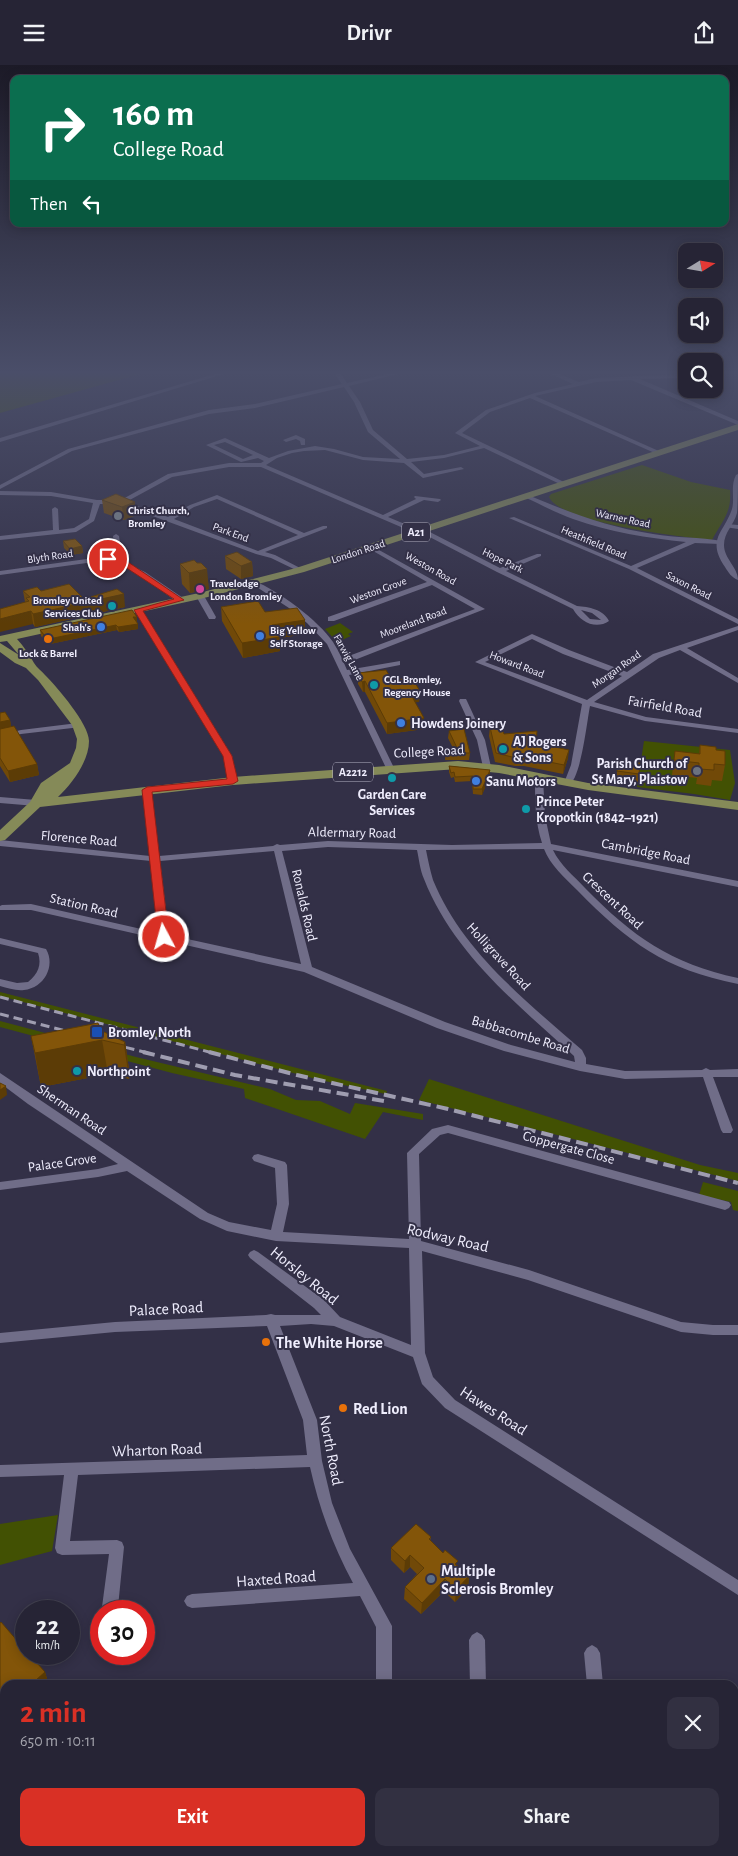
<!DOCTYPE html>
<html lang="en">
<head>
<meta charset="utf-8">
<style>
  body { margin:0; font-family:"Alegreya Sans",sans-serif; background:#323041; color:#f1f3f6; height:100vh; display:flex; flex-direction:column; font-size:19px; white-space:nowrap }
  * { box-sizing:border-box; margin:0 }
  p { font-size:16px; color:#a4a4ad }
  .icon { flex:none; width:28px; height:28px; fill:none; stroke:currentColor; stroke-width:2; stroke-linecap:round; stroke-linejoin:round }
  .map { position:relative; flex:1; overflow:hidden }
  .sheet { position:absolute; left:0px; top:1615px; width:739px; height:176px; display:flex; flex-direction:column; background:#262435; border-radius:15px 15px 0 0; box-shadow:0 2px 12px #0003,0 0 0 1px #424150 }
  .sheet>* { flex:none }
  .banner { position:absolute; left:10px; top:10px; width:719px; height:152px; border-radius:10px; box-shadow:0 2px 12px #0003,0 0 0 1px #424150; background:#0b6e4f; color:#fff; overflow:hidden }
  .needle { width:32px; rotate:79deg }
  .buttons { position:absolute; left:678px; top:178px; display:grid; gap:10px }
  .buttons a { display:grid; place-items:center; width:45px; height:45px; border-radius:10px; background:#262435; box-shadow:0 2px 12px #0003,0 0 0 1px #424150; font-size:25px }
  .speed { position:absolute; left:15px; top:1535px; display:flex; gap:10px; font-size:25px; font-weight:700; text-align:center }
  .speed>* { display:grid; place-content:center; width:65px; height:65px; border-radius:50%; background:#262435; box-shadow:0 2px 12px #0003,0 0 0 1px #424150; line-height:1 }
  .speed small { font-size:12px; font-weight:400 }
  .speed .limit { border:8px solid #d22; background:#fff; color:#111 }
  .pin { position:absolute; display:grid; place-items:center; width:42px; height:42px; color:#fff; margin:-21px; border:2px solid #fff; border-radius:50%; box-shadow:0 1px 5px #0007 }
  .me { position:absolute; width:55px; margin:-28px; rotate:354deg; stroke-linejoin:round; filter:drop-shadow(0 0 4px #0008) }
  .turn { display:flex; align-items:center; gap:18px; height:105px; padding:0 20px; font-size:22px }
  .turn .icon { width:65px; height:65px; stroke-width:2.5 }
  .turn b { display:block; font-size:35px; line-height:42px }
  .then { display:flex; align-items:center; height:48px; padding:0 20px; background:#0003; gap:10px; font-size:19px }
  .round { display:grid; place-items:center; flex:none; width:52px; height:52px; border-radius:10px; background:#323041 }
  .headline { display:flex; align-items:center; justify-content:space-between; height:85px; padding:0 20px }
  h1 { font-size:30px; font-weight:700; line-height:38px; color:#d93025 }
  .cta { display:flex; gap:10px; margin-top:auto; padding:10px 20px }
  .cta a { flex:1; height:58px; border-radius:10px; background:#d93025; color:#fff; font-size:20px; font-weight:700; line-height:58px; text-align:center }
  .cta a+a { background:#323041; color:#f1f3f6 }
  header { display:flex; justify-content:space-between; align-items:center; height:65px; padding:0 20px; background:#262435; font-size:22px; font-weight:700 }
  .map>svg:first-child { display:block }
  .green { fill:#425103 }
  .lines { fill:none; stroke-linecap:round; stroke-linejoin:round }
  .minor { fill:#706d88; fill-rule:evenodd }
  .tertiary { fill:#706d88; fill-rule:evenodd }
  .primary { fill:#858a58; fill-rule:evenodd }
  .rail-far1 { stroke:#9f9db0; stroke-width:3; stroke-dasharray:9 5; stroke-linecap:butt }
  .rail { stroke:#9f9db0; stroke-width:4; stroke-dasharray:12 6; stroke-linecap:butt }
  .wall { fill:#714908 }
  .shaded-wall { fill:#5c3c06 }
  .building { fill:#835509; stroke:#5c3c06 }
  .route { fill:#d93025; stroke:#8d1f18 }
  .worship-dot { fill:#6b7280; stroke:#333047; stroke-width:2 }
  .hotel-dot { fill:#d1479c; stroke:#333047; stroke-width:2 }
  .culture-dot { fill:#0f9aa8; stroke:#333047; stroke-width:2 }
  .shop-dot { fill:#3f7fe0; stroke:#333047; stroke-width:2 }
  .food-dot { fill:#e8710a; stroke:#333047; stroke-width:2 }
  .transit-dot { fill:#1a4fb4; stroke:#333047; stroke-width:2 }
  .service-dot { fill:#5c6f8a; stroke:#333047; stroke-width:2 }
  .labels { text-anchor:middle; stroke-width:4; stroke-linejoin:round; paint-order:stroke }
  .far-poi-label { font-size:11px; font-weight:bold; fill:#efedfd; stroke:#333047; text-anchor:start }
  .far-street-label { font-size:11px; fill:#efedfd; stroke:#333047 }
  .shield { fill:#333047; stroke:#b7b4c6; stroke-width:1 }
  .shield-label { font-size:12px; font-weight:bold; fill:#efedfd }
  .street-label { font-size:14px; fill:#efedfd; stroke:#333047 }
  .poi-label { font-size:14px; font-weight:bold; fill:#efedfd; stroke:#333047; text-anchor:start }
  .near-street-label { font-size:16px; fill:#efedfd; stroke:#333047 }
  .near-poi-label { font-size:16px; font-weight:bold; fill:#efedfd; stroke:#333047; text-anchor:start }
</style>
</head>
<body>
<header><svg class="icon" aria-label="menu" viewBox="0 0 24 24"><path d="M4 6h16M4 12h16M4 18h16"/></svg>Drivr<svg class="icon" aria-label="share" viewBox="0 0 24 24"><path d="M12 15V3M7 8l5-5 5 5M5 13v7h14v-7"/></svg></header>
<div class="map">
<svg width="738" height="1791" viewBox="0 0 738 1791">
  <rect width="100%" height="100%" fill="#333047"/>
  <!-- green -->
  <g class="green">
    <polygon points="0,308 144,308 0,348"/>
    <path d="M642,400L691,417L730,425C732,448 722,456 712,475C682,472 561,458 549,432L551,429Z"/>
    <polygon points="340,558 353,567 348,569 351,571 337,577 325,564"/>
    <polygon points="644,676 730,685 735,718 730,735 694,729 637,722"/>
    <polygon points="0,927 387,1026 386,1029 320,1015 0,931"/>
    <polygon points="0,956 136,992 270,1024 296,1035 320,1036 350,1049 355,1038 423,1049 423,1055 383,1047 365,1074 245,1033 244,1024 172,1008 0,962"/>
    <polygon points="429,1014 700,1100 738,1108 738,1116 419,1035"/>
    <polygon points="703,1117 738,1126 738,1146 733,1145 731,1137 699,1130"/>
    <polygon points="58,1450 52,1486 0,1500 0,1459"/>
  </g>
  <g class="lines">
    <!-- minor -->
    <g class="minor">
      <polygon points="218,308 227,308 0,377 0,373"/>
      <path d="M334,308H340L347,318L392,308H402L349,321L360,337L373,365L407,394L444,390L480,381L455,368L486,345L535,328L573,319L549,308H557L579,317L596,313L686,309V313L640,314L738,356V360L631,315L596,317L535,331L661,387V389H657L530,333L490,347L462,368L566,418V420H562L484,383L444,393L411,397L424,409L461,402L464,404L423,413L404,398L363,395L325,385L304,386L292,388L277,393L266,400L383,450L416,434L414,432L415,431L440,434L441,435L438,437L424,435L388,452L419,465L420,464H424L500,503L537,489H541V491L506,506L577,541C589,542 603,544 609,556C596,565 580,557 573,544L497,507L420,467L419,468H415L261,402H229L172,412L126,437L168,452L190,440L217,430L304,468L323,461H327V463L265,487L275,490L302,504V506H298L271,493L256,489L120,439H100L94,456L76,467L0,475V471L53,465L52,444L55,442L58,444L59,465L74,463L89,454L93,438L51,431L0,430V426L51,427L97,435H121L168,409L229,398H261L264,396L258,393L241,397L206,380L225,373L269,393L288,386L315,381L334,384L363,392L400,394L368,367L354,337L344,322L255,343L209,349L72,386L0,424V420L68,384L209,345L255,339L342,319ZM225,377L253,390L243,394L214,380ZM217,434L298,470L258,486L174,454L194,442ZM581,545L592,548L601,555L590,554Z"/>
      <polygon points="714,308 725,308 714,312"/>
      <polygon points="296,370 305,374 305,380 301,380 300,376 296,374 286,377 283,375"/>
      <path d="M524,430H528C571,448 607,462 653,469C676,473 700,472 722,476L723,477L720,479L695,478L637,503L738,554V559L629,504L509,453L514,452L631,501L686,477C648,473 609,467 573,454C556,448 540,439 524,432Z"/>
      <polygon points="727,459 738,460 738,464 725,462 725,460"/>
      <path d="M116,469L119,471L121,487L117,494L145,507L183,533V537H177C154,520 131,499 101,496L0,510V506L101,492L111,493L115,487L113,471Z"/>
      <polygon points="370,480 485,544 352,596 346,596 346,592 475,544 432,520 334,556 328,556 328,552 427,517 368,483 368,481"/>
      <path d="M254,516C278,525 319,556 333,577C339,586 343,596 347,605L400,596V600L349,610L395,705L394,707H388L387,705L327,579L307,558L289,543L252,519L251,518Z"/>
      <polygon points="197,529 203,529 216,552 215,554 209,554 196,531"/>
      <polygon points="135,543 142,545 232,691 237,716 236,718 233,719 229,716 224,691 134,545"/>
      <path d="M738,561V565L687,583L738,613V618L680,585L659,593L594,637L646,652L738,664V668L645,656L590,641C587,656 581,715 568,721L564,718L571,700L582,639L475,597L532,569L569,585L627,607L653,589ZM532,574L563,589L622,611L587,635L485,597Z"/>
      <polygon points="460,634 466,634 467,636 485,675 491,702 490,704 487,705 483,702 477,675 459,636"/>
      <polygon points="78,658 82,660 81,662 21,669 0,674 0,670 21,665"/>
      <path d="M539,710L543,713L545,751L551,779L738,816V822L553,785C560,800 574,811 585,823C632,871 671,899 738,913V919C664,904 629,878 577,825C565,813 550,800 544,784L426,785C428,795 430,805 433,815C462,886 526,936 582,985L586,993V999L625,1006L702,1005L706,1003L710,1005L738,1004V1012H713L733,1065L731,1068H723L721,1065L703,1012L625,1014L580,1006L504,986L437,963L304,907L31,845H0V841L2,840L31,839L159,868L151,796L0,781V775L150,791L143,725L144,723H150L151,725L159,791L273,781L277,779L280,780L328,776L452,780L542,778C535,757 535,735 535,713ZM328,782L417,785C419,794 420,805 424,814C453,888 517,939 574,991L575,997L511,980L445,957L312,902L282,786ZM274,786L301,899L169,870L160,796Z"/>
      <path d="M0,873L46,884C56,901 44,923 24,925C16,926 8,923 0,921V914L17,918L28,917C38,909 42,900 38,888L0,879Z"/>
      <path d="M0,1008L208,1148L229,1157L271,1165L277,1139L275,1103L254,1096L252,1093L254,1090L258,1089L285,1097L287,1100L289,1139L283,1167L409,1174L407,1088L432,1064L448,1060L729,1137L731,1140L729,1143L725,1145L448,1068L440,1070L419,1089L421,1176L529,1205L681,1257L713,1260H738V1270H713L681,1267L528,1215L422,1186L425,1288L433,1312L455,1335L738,1515V1530L445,1343L422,1319L413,1292L334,1261L311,1259L280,1261L317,1355L322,1396L332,1438L350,1484L392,1561V1620H376V1562L360,1531L192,1543L187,1541L184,1536L187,1531L192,1529L353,1518C333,1481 319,1443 310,1402L78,1410L70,1476L117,1475L122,1477L124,1482L118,1542L116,1546H104L102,1542L109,1489L62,1490L57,1488L55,1483L64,1410L0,1412V1400L307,1390L303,1355L267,1261L115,1267L0,1278V1268L115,1257L266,1250L271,1249L275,1250H321L314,1243L250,1193L248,1190L250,1187L254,1185L258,1187L324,1235L340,1252L411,1280L409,1183L276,1176L227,1166L200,1154L127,1106L98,1112L0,1125V1117L98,1104L118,1099L28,1039L0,1018Z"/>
      <polygon points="477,1567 482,1570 485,1575 486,1620 470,1620 469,1575 472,1570"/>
      <polygon points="592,1580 597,1583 600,1588 603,1620 587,1620 584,1588 587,1583"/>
      <rect x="0" y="1679" width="5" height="16"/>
      <polygon points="0,1712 5,1714 5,1734 0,1732"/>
      <polygon points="46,1786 65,1786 67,1791 48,1791"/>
      <rect x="373" y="1786" width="18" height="5"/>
      <rect x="477" y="1786" width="18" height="5"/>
      <polygon points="604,1786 621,1786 622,1791 604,1791"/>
    </g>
    <!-- tertiary -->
    <g class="tertiary">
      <path d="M738,409C738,421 738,437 737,448C734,460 724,467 724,480C724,494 738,502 738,515C732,513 728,507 725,502C706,474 724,468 732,444C735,433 730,421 736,410Z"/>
      <polygon points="0,732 36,735 41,738 36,741 0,738"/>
    </g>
    <!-- primary -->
    <path class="primary" d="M738,359V365L304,507L200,534L17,574C24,582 29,589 34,598C37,603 42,606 45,610C57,622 89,659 89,676C89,696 72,719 58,732L233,712L458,696L499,700L588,718L738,737V745L588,725L499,708L458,704L233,720L40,742L5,775L0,776V765L30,737L41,718L70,698L76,683L77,674L72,660L38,615L26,603L15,598L0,587V578L19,590L7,576L0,577V571L199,528L296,503Z"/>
    <!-- rail-far1 -->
    <g class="rail-far1">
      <polyline points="0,932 213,988"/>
      <polyline points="0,949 74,968"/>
      <polyline points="112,979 148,988"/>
    </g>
    <!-- rail -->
    <g class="rail">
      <polyline points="143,987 235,1010 384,1036"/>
      <polyline points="209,987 297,1010 448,1044 738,1118"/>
    </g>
  </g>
  <!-- wall -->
  <g class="wall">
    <polygon points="116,429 136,450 124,455 104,448 102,435"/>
    <polygon points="63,476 82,481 83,488 71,490 64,483"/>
    <polygon points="225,491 252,497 253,511 241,514 226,504"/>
    <polygon points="180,499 209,524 190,528 182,519"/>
    <polygon points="23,526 41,526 125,542 35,562 33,559 25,537"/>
    <polygon points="221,542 305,555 305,569 280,573 280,586 243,593 222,556"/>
    <polygon points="136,557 138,564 119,567 117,565 50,579 48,576 45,576 41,571 40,565 137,557"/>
    <polygon points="358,608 392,615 420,626 419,637 415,637 424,664 387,669 365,627 363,627 358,619"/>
    <polygon points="0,648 10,655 11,662 37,699 39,710 10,717 0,701"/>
    <polygon points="490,662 504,669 536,678 568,693 563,709 524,701 515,701 495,697 489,671"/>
    <polygon points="449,666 470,688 469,695 445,695 446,685 454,685 448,673"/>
    <polygon points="700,680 716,685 725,700 722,716 712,715 711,721 696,719 697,713 672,710 675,686 699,689"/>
    <polygon points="449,701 490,705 490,710 482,730 473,729 472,716 455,717 454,712 451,713 449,707"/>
    <polygon points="617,706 639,709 638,717 616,714"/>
    <polygon points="100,965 125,977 130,1011 129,1014 108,1009 41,1022 31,971"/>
    <polygon points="431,1472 430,1476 469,1511 468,1523 455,1537 444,1526 421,1549 404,1534 405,1522 417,1509 410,1502 404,1508 391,1495 391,1483"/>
    <polygon points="0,1558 45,1607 49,1620 5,1620 5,1659 0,1659"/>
  </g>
  <!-- shaded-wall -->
  <g class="shaded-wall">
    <polygon points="135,437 136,450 124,455 122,442"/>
    <polygon points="82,481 83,488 71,490 70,484"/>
    <polygon points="252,497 253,511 241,514 241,501"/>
    <polygon points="207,504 209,524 190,528 189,508"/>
    <polygon points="124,529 125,542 35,562 33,549"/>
    <polygon points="31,546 33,559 0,567 0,554"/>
    <polygon points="133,552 137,552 137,557 133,558"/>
    <polygon points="305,555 305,569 280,573 280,586 243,593 242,578 272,560"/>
    <polygon points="138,559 138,564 119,567 118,562"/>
    <polygon points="116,560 117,565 50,579 49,574"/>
    <polygon points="45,571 47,571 48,576 45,576"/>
    <polygon points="365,616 365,627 363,627 362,617"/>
    <polygon points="420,626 419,637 410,638 410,628"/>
    <polygon points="424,653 424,664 387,669 387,658"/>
    <polygon points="10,655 12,665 0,668 0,657"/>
    <polygon points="569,685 568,693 563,709 564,700"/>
    <polygon points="37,699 39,710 10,717 8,706"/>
    <polygon points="490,705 490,710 482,730 482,724"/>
    <polygon points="102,975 108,1009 41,1022 35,988"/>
    <polygon points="125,977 130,1011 129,1014 124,980"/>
    <polygon points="6,1021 7,1030 0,1035 0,1025"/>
    <polygon points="410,1490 410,1502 404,1508 405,1496"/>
    <polygon points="469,1511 468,1523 455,1537 456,1525"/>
    <polygon points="445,1514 444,1526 421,1549 422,1538"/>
    <polygon points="45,1607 49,1620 38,1620 36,1615"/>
  </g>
  <!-- building -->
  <g class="building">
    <polygon points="116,429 135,437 122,442 102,435"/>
    <polygon points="75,474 82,481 70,484 63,476"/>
    <polygon points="237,487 252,497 241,501 225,491"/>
    <polygon points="194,495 197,498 201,498 207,504 189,508 180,499"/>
    <polygon points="69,519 84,534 117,524 124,529 33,549 31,546 0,554 0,544 29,536 26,533 30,532 23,526 37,522 41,526"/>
    <polygon points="258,536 265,547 297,543 305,555 272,560 280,572 242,578 221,542"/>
    <polygon points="132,545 137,552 133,552 138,559 118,562 116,560 49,574 47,571 45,571 40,565"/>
    <polygon points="386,605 392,615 412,613 420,626 410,628 424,653 387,658 365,616 362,617 358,608"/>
    <polygon points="5,647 10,655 0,657 0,648"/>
    <polygon points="14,661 37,699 8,706 0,693 0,664"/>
    <polygon points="490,662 501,662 504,669 537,666 536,678 569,685 564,700 525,692 516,693 496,688"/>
    <polygon points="464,664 470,688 445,688 446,685 458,685 449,666"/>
    <polygon points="700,680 716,682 716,685 725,686 725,700 714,699 714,705 699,704 699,698 674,695 675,686 700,689"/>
    <polygon points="618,696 640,698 639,709 617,706"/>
    <polygon points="449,701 490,705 482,724 473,724 473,711 455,712 454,707 451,708"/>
    <polygon points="98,958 100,965 125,977 124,980 102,975 35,988 31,971"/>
    <polygon points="0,1018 6,1021 0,1025"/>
    <polygon points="416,1459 431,1472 429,1474 443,1488 445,1485 458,1496 455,1499 469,1511 456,1525 445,1514 422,1538 405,1522 424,1503 410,1490 405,1496 391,1483"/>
    <polygon points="1,1557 26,1586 26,1589 29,1589 45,1607 36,1615 40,1620 5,1620 5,1645 0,1644 0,1558"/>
  </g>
  <!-- sky -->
  <linearGradient id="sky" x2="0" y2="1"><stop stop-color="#1c1a27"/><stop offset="0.55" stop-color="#4a4e69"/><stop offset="1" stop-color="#4a4e69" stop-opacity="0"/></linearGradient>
  <rect width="738" height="559" fill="url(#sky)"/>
  <!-- route -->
  <polygon class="route" points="108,491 128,497 184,535 143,546 232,691 238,716 233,719 152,727 169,872 164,875 158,872 142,725 147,722 227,714 223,691 134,545 174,534 122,500 105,495 104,494"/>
  <!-- markers -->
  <g class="worship-dot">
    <circle cx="118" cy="451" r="5"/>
    <circle cx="697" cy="706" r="5"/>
  </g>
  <circle class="hotel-dot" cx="200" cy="524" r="5"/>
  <g class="culture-dot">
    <circle cx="112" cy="541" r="5"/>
    <circle cx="374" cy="620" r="5"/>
    <circle cx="503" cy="684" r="5"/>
    <circle cx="392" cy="713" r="5"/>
    <circle cx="526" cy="744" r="5"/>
    <circle cx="77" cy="1006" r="5"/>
  </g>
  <g class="shop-dot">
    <circle cx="101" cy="562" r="5"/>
    <circle cx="260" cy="571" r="5"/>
    <circle cx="401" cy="658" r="5"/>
    <circle cx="476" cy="716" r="5"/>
  </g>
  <g class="food-dot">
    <circle cx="48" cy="574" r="5"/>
    <circle cx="266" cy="1277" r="5"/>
    <circle cx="343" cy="1343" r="5"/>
  </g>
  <rect class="transit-dot" x="91" y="961" width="12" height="12" rx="2.5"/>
  <circle class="service-dot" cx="431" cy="1514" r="5"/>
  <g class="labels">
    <!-- far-poi labels -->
    <g class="far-poi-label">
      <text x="128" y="449">Christ Church,<tspan x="128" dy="13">Bromley</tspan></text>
      <text x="210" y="522">Travelodge<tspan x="210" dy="13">London Bromley</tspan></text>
      <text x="102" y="539" text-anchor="end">Bromley United<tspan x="102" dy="13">Services Club</tspan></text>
      <text x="91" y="566" text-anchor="end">Shah's</text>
      <text x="270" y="569">Big Yellow<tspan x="270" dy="13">Self Storage</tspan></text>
      <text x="48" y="592" text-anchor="middle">Lock &amp; Barrel</text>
      <text x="384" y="618">CGL Bromley,<tspan x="384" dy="13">Regency House</tspan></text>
    </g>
    <!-- far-street labels -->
    <g class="far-street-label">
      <text transform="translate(623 453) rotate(12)" y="4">Warner Road</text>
      <text transform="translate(231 467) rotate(20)" y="4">Park End</text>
      <text transform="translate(594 477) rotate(23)" y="4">Heathfield Road</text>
      <text transform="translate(358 486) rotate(-18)" y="4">London Road</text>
      <text transform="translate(50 491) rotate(-8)" y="4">Blyth Road</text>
      <text transform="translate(503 495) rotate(26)" y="4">Hope Park</text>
      <text transform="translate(431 503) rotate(29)" y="4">Weston Road</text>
      <text transform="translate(689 520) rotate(27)" y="4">Saxon Road</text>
      <text transform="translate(378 525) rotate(-20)" y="4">Weston Grove</text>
      <text transform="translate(413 557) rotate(-21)" y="4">Mooreland Road</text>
      <text transform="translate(349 592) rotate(61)" y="4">Farwig Lane</text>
      <text transform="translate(517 599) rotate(21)" y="4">Howard Road</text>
      <text transform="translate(616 604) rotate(-35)" y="4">Morgan Road</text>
    </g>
    <!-- shield labels -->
    <g class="shield">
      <rect x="402" y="457.5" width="28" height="19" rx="4"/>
      <rect x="333" y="697.5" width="40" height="19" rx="4"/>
    </g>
    <g class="shield-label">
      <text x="416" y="471">A21</text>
      <text x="353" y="711">A2212</text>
    </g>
    <!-- street labels -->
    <g class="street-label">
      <text transform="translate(665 641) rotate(10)" y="5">Fairfield Road</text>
      <text transform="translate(429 686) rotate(-3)" y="5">College Road</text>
      <text transform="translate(352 767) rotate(1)" y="5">Aldermary Road</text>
      <text transform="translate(79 773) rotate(5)" y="5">Florence Road</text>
      <text transform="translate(646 786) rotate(11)" y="5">Cambridge Road</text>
      <text transform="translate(613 835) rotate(43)" y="5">Crescent Road</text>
      <text transform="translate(84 840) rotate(13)" y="5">Station Road</text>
      <text transform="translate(305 840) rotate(77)" y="5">Ronalds Road</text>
      <text transform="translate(499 891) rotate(47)" y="5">Holligrave Road</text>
      <text transform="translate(521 969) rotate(17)" y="5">Babbacombe Road</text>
      <text transform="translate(72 1044) rotate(34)" y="5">Sherman Road</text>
      <text transform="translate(569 1082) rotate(15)" y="5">Coppergate Close</text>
      <text transform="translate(62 1097) rotate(-8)" y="5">Palace Grove</text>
    </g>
    <!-- poi labels -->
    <g class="poi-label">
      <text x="411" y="663">Howdens Joinery</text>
      <text x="513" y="681">AJ Rogers<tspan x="513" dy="16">&amp; Sons</tspan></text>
      <text x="687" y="703" text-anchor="end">Parish Church of<tspan x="687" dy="16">St Mary, Plaistow</tspan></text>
      <text x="486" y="721">Sanu Motors</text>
      <text x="392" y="734" text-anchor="middle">Garden Care<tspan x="392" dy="16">Services</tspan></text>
      <text x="536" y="741">Prince Peter<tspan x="536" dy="16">Kropotkin (1842–1921)</tspan></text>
      <text x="108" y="972">Bromley North</text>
      <text x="87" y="1011">Northpoint</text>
    </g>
    <!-- near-street labels -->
    <g class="near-street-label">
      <text transform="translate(448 1172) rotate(13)" y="6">Rodway Road</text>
      <text transform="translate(305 1210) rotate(39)" y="6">Horsley Road</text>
      <text transform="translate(166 1243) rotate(-3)" y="6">Palace Road</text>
      <text transform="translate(494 1345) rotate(33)" y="6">Hawes Road</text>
      <text transform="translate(157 1384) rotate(-2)" y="6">Wharton Road</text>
      <text transform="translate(332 1385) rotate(79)" y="6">North Road</text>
      <text transform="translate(276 1513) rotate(-4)" y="6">Haxted Road</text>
    </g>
    <!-- near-poi labels -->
    <g class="near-poi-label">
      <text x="276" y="1283">The White Horse</text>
      <text x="353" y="1349">Red Lion</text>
      <text x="441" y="1511">Multiple<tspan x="441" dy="18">Sclerosis Bromley</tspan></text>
    </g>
  </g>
</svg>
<div class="buttons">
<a><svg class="needle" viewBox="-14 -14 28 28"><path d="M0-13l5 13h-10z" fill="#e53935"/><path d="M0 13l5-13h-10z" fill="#a4a4ad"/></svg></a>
<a><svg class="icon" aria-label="sound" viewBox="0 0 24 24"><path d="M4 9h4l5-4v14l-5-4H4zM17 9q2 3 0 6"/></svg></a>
<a><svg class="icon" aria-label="search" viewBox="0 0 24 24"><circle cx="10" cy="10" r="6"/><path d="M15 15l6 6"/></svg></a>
</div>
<div class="speed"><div>22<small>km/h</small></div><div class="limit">30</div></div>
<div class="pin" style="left:108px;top:494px;background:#d93025"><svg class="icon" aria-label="arrive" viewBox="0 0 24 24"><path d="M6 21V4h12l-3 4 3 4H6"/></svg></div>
<svg class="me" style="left:164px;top:872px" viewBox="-20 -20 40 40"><circle r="17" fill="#d93025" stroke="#fff" stroke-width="3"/><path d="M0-11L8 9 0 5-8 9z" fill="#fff"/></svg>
<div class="banner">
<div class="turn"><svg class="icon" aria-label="right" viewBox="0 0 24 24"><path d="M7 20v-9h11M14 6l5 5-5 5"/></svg><div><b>160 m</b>College Road</div></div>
<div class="then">Then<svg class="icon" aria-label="left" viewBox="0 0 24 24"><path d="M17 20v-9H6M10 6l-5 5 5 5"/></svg></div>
</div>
<section class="sheet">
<div class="headline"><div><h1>2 min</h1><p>650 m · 10:11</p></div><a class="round"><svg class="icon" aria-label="close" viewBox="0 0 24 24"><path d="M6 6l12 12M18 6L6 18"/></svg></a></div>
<div class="cta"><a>Exit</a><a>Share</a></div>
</section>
</div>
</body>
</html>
